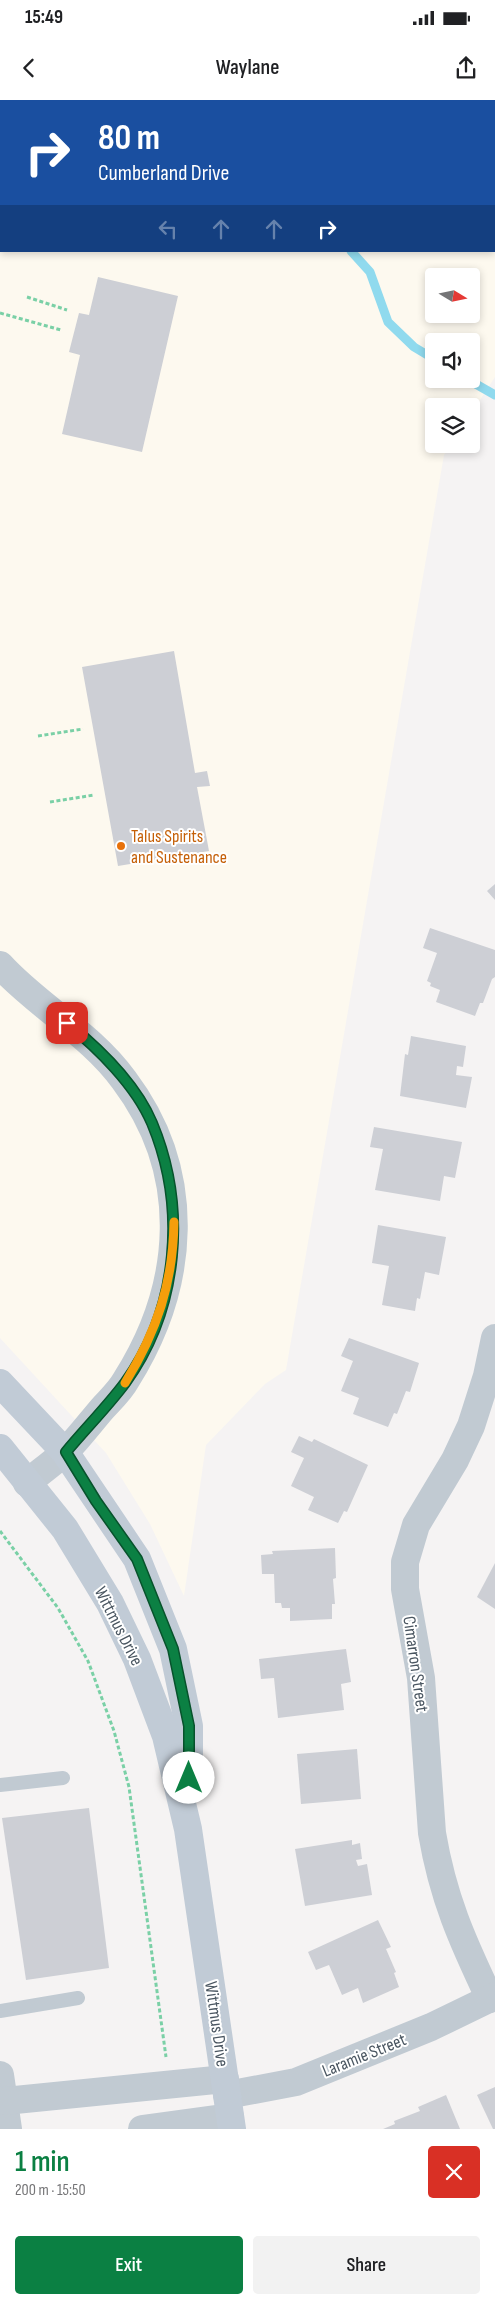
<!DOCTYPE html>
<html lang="en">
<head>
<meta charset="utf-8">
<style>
  body { margin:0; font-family:"Sofia Sans Condensed",sans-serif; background:#f2f2f2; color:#202124; height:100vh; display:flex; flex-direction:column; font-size:19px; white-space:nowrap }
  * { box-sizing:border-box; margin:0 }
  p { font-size:16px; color:#757577 }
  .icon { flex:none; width:28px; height:28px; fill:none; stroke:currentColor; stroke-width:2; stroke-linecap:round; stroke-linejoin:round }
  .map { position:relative; height:2029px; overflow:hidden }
  .panel { display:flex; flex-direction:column; background:#fff; flex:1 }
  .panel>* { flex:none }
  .hud { position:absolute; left:0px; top:0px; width:495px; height:152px; box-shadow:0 2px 8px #0003; background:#1a4fa0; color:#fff; overflow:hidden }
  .needle { width:32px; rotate:100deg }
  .buttons { position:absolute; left:425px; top:168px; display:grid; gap:10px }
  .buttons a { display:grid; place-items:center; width:55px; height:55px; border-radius:5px; background:#fff; box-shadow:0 2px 8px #0003; font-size:25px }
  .pin { position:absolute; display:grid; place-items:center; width:42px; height:42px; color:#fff; margin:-21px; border-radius:10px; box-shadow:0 2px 8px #0006 }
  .me { position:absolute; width:55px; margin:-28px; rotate:0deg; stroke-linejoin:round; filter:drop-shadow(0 0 4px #0008) }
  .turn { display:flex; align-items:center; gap:18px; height:105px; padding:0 15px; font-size:22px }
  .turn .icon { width:65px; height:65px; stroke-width:2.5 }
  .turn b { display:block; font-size:35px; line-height:42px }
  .lanes { display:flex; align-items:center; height:48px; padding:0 15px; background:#0003; justify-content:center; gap:25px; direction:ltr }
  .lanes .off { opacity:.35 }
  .round { display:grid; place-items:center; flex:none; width:52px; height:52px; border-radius:5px; background:#f2f2f2 }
  .summary { display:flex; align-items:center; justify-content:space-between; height:85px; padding:0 15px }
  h1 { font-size:30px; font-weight:600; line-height:38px; color:#0b8043 }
  .action { display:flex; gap:10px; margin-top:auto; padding:10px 15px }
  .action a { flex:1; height:58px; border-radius:5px; background:#0b8043; color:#fff; font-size:20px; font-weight:600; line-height:58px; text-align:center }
  .action a+a { background:#f2f2f2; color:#202124 }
  .status { display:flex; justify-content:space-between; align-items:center; height:35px; padding:0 25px; background:#fff; direction:ltr }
  .status svg { height:14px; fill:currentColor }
  header { display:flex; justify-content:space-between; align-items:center; height:65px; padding:0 15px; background:#fff; font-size:22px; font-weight:600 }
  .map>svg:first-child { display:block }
  .commercial { fill:#fdf9ef; fill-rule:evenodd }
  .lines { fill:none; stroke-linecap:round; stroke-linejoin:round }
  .stream { stroke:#90daee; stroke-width:9 }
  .building { fill:#cdcfd5 }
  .path { stroke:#7ad0a6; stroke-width:3; stroke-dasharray:4 2.5; stroke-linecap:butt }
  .lane { stroke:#c1cad2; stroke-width:14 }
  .street { stroke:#c1cad2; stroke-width:28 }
  .secondary { stroke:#c1cbd6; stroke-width:28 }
  .route-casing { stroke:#07532c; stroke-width:12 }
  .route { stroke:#0b8043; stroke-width:9 }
  .slow { stroke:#f59e0b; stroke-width:9 }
  .food-dot { fill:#e8710a; stroke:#fff; stroke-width:2 }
  .labels { text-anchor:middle; stroke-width:4; stroke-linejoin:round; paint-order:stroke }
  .food-label { font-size:18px; fill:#c56008; stroke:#fff; text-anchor:start }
  .street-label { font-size:18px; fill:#4a5661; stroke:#fff }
</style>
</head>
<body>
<div class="status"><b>15:49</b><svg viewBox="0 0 49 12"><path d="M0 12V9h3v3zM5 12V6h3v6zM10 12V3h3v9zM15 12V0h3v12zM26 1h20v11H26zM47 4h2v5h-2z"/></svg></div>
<header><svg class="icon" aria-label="back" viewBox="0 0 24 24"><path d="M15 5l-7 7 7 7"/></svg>Waylane<svg class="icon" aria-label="share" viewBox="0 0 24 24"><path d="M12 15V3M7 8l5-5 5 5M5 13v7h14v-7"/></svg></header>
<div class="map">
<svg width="495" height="2029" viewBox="0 0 495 2029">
  <rect width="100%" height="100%" fill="#f5f3f3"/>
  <!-- commercial -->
  <path class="commercial" d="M0,0H495V277L471,314V306H434V344H452L444,355L286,1270L265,1284L206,1345L184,1496L150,1424L106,1353L0,1238ZM1,1H494V151H1ZM434,176H471V214H434ZM434,241H471V279H434Z"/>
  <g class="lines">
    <!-- stream -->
    <g class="stream">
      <polyline points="143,0 144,1"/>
      <polyline points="351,151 370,172 388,222 414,247 434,259"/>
      <polyline points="467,279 495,295"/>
    </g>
  </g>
  <!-- building -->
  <g class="building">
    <polygon points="98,177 178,196 142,352 62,334 80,255 69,252 79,213 89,215"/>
    <polygon points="174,551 195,673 207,671 210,686 197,687 209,751 118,766 82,567"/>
    <polygon points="495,784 495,800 487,791"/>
    <polygon points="430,828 495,850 495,877 492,879 483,903 480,903 475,916 436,902 440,890 430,886 431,883 427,881 437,853 423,848"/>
    <polygon points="411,936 466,946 463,967 457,966 456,975 472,977 466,1008 400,996 405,954 408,955"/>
    <polygon points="374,1027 462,1042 455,1078 444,1076 440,1101 375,1090 383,1049 370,1047"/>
    <polygon points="378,1125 446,1137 439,1175 425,1172 420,1199 417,1198 415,1211 382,1205 389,1166 372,1163"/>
    <polygon points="349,1238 419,1263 410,1292 406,1291 397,1314 394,1313 388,1327 353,1314 359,1298 341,1291 353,1261 341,1256"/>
    <polygon points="299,1336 312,1342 314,1339 368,1365 347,1412 344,1411 338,1423 308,1410 314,1397 291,1386 304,1358 291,1352"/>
    <polygon points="335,1448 336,1478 333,1479 335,1504 332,1504 332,1519 290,1521 290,1508 282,1508 281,1503 275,1503 274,1474 262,1474 261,1455 273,1454 272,1451"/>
    <polygon points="495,1463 495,1509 477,1497"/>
    <polygon points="346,1549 351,1582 341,1584 344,1610 278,1618 274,1578 261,1579 259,1559"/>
    <polygon points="357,1649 361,1699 301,1704 297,1654"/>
    <polygon points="89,1708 109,1868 26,1880 2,1718"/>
    <polygon points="352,1740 352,1745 360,1743 362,1759 356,1760 358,1766 367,1764 372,1795 305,1806 295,1749"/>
    <polygon points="378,1820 391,1847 386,1849 396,1872 394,1873 399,1887 363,1903 358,1888 342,1895 329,1865 316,1870 308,1852"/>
    <polygon points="495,1987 495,2029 493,2029 477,1995"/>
    <polygon points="446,1995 460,2029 383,2029 395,2024 394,2021 420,2011 418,2007"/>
  </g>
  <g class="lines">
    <!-- path -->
    <g class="path">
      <polyline points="27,197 67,210"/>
      <polyline points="0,213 61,230"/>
      <polyline points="38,636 83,629"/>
      <polyline points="50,702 94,695"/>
      <polyline points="0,1431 58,1508 88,1561 114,1631 129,1687 166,1957"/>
    </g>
    <!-- lane -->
    <g class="lane">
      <polyline points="0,1685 63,1678"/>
      <polyline points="0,1911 78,1898"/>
    </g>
    <!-- street -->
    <g class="street">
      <path d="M0,865C38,907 90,933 124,980C194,1073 186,1185 126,1280C120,1291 110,1300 102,1309C90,1323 78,1339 65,1352C53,1363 39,1373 27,1383"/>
      <path d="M490,1899C462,1840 443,1798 432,1733L421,1578L405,1489V1462L416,1425L455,1360L471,1326L487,1276L495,1238"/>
      <polyline points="0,1975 8,2029"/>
      <polyline points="227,1995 296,1982 431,1927 495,1896"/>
      <polyline points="5,2001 225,1979"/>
      <polyline points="142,2029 230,2017"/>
    </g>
    <!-- secondary -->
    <g class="secondary">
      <polyline points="0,1283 65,1352 137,1459 173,1549 189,1626 189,1685"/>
      <polyline points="0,1348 65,1429 110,1503 137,1559 166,1636 188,1729 232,2029"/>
    </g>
  </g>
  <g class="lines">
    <!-- route casing -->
    <g class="route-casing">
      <path id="route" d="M67,923C98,948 136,985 152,1023C187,1107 179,1208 125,1283C107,1307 85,1329 66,1352L96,1401L137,1459L173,1549L189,1626V1678"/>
    </g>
    <!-- route -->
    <use href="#route" class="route"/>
    <!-- slow -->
    <path class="slow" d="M125,1283C157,1231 173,1183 174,1122"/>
  </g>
  <!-- markers -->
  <circle class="food-dot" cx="121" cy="746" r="5"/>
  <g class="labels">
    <!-- food labels -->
    <g class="food-label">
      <text x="131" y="742">Talus Spirits<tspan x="131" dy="21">and Sustenance</tspan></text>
    </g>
    <!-- street labels -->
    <g class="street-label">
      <text transform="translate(119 1526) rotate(63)" y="6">Wittmus Drive</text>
      <text transform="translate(416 1564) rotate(82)" y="6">Cimarron Street</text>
      <text transform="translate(217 1924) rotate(82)" y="6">Wittmus Drive</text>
      <text transform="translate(364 1955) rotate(-22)" y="6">Laramie Street</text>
    </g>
  </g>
</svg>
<div class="buttons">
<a><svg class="needle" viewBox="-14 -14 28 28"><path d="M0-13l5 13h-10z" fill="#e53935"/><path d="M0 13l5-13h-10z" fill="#757577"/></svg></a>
<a><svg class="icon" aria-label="sound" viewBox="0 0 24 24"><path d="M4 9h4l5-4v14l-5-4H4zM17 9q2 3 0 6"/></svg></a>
<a><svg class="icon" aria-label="layers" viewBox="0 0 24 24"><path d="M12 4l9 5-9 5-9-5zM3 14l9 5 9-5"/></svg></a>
</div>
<div class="pin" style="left:67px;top:923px;background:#d93025"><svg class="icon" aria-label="arrive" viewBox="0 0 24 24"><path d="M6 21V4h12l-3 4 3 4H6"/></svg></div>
<svg class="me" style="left:189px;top:1678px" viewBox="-20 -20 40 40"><circle r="19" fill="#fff"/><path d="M0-13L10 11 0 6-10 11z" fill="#0b8043"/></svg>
<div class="hud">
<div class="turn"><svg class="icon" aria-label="right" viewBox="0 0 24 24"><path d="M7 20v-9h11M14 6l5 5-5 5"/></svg><div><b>80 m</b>Cumberland Drive</div></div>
<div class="lanes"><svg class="icon off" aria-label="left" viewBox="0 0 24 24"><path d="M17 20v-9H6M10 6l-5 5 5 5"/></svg><svg class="icon off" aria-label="ahead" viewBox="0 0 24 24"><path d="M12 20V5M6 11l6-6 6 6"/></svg><svg class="icon off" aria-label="ahead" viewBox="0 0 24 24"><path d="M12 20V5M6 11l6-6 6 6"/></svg><svg class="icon" aria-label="right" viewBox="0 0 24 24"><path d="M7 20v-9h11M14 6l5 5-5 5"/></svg></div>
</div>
</div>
<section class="panel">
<div class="summary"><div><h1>1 min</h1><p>200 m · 15:50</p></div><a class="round" style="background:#d93025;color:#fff"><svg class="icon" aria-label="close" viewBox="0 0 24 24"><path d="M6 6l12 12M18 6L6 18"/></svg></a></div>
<div class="action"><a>Exit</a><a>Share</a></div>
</section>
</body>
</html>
